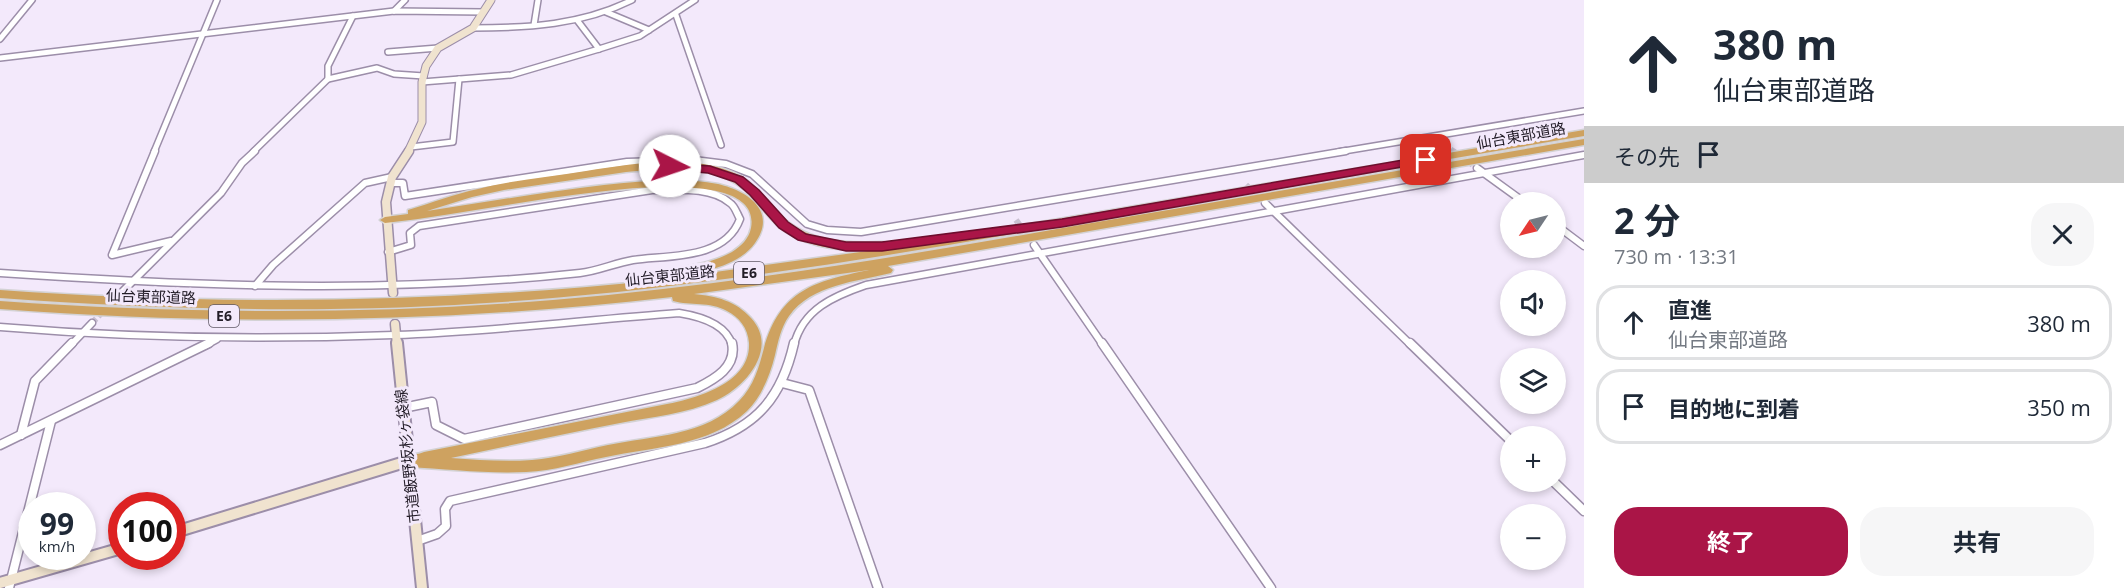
<!DOCTYPE html>
<html lang="ja">
<head>
<meta charset="utf-8">
<style>
  body { margin:0; font-family:"Open Sans","Noto Sans JP",sans-serif; background:#f6f6f7; color:#1f2937; height:100vh; display:flex; flex-direction:column; font-size:22px; white-space:nowrap }
  * { box-sizing:border-box; margin:0 }
  p { font-size:20px; color:#747a83 }
  .icon { flex:none; width:33px; height:33px; fill:none; stroke:currentColor; stroke-width:2; stroke-linecap:round; stroke-linejoin:round }
  .map { position:relative; flex:1; overflow:hidden }
  .sheet { display:flex; flex-direction:column; background:#fff; width:540px }
  .sheet>* { flex:none }
  .guide { background:#fff; color:#1f2937; overflow:hidden }
  .needle { width:39px; rotate:235deg }
  .buttons { position:absolute; left:1500px; top:192px; display:grid; gap:12px }
  .buttons a { display:grid; place-items:center; width:66px; height:66px; border-radius:50%; background:#fff; box-shadow:0 3px 9px #0003; font-size:30px }
  .speed { position:absolute; left:18px; top:492px; display:flex; gap:12px; font-size:30px; font-weight:700; text-align:center }
  .speed>* { display:grid; place-content:center; width:78px; height:78px; border-radius:50%; background:#fff; box-shadow:0 3px 9px #0003; line-height:1 }
  .speed small { font-size:15px; font-weight:400 }
  .speed .limit { border:9px solid #d22; background:#fff; color:#111 }
  .pin { position:absolute; display:grid; place-items:center; width:51px; height:51px; color:#fff; margin:-26px; border-radius:12px; box-shadow:0 3px 9px #0006 }
  .me { position:absolute; width:66px; margin:-33px; rotate:94deg; stroke-linejoin:round; filter:drop-shadow(0 0 4px #0008) }
  .turn { display:flex; align-items:center; gap:21px; height:126px; padding:0 30px; font-size:27px }
  .turn .icon { width:78px; height:78px; stroke-width:2.5 }
  .turn b { display:block; font-size:42px; line-height:51px }
  .then { display:flex; align-items:center; height:57px; padding:0 30px; background:#0003; gap:12px; font-size:22px }
  .round { display:grid; place-items:center; flex:none; width:63px; height:63px; border-radius:24px; background:#f6f6f7 }
  .summary { display:flex; align-items:center; justify-content:space-between; height:102px; padding:0 30px }
  h1 { font-size:36px; font-weight:700; line-height:45px }
  .button { display:flex; gap:12px; margin-top:auto; padding:12px 30px }
  .button a { flex:1; height:69px; border-radius:24px; background:#aa1547; color:#fff; font-size:24px; font-weight:700; line-height:69px; text-align:center }
  .button a+a { background:#f6f6f7; color:#1f2937 }
  ul { padding:0; list-style:none }
  li { display:flex; align-items:center; gap:18px; height:75px; margin:0 12px 9px; padding:0 18px; border:3px solid #e0e1e3; border-radius:24px }
  li div { flex:1 }
  li b { display:block; font-size:22px }
  li em { font-style:normal }
  main { display:flex; flex:1; min-height:0 }
  .map>svg:first-child { display:block }
  .lines { fill:none; stroke-linecap:round; stroke-linejoin:round }
  .street-tunnel-far1 { stroke:#c9c0d1; stroke-width:5; stroke-dasharray:5 2; stroke-linecap:butt }
  .street-tunnel { stroke:#c9c0d1; stroke-width:6; stroke-dasharray:6 3; stroke-linecap:butt }
  .street-far2-casing { stroke:#9c8ea9; stroke-width:8 }
  .street-far1-casing { stroke:#9c8ea9; stroke-width:9 }
  .street-casing { stroke:#9c8ea9; stroke-width:11 }
  .secondary-far2-casing { stroke:#9c8ea9; stroke-width:9 }
  .secondary-far1-casing { stroke:#9c8ea9; stroke-width:11 }
  .secondary-casing { stroke:#9c8ea9; stroke-width:14 }
  .highway-casing { stroke:#d3d2d4; stroke-width:3 }
  .street-far2 { stroke:#fff; stroke-width:5 }
  .street-far1 { stroke:#fff; stroke-width:6 }
  .street { stroke:#fff; stroke-width:8 }
  .secondary-far2 { stroke:#f0e3cf; stroke-width:7 }
  .secondary-far1 { stroke:#f0e3cf; stroke-width:8 }
  .secondary { stroke:#f0e3cf; stroke-width:10 }
  .highway { fill:#cea260; fill-rule:evenodd }
  .route { fill:#aa1547; stroke:#6e0e2e; stroke-width:1.5 }
  .labels { text-anchor:middle; stroke-width:6; stroke-linejoin:round; paint-order:stroke }
  .shield { fill:#f3e9fb; stroke:#615a67; stroke-width:1.5 }
  .shield-label { font-size:14px; font-weight:bold; fill:#221c27 }
  .street-label { font-size:15px; fill:#221c27; stroke:#f3e9fb }
</style>
</head>
<body>
<main>
<div class="map">
<svg width="1584" height="588" viewBox="0 0 1584 588">
  <rect width="100%" height="100%" fill="#f3e9fb"/>
  <g class="lines">
    <!-- street-tunnel-far1 -->
    <polyline class="street-tunnel-far1" points="1451,149 1455,152"/>
    <!-- street-tunnel -->
    <g class="street-tunnel">
      <polyline points="1453,151 1477,168"/>
      <polyline points="1246,185 1261,199"/>
      <polyline points="1016,220 1034,245"/>
      <polyline points="92,323 122,292"/>
    </g>
    <!-- street-far2 casing -->
    <g class="street-far2-casing">
      <g id="street-far2">
        <polyline points="394,11 405,0"/>
        <polyline points="606,12 649,30"/>
        <polyline points="676,15 721,145"/>
        <polyline points="577,20 599,49"/>
        <polyline points="534,25 538,0"/>
        <path d="M473,28C528,28 582,25 632,0"/>
        <polyline points="0,39 32,0"/>
        <polyline points="388,52 438,48"/>
        <polyline points="0,58 394,11 483,12"/>
        <polyline points="328,79 377,68 394,74 424,76"/>
        <polyline points="422,82 511,75 599,49 640,36 695,0"/>
        <polyline points="411,147 453,142 459,79"/>
        <polyline points="154,152 217,0"/>
        <polyline points="253,152 328,79 328,66 353,16"/>
        <polyline points="1338,152 1584,111"/>
      </g>
    </g>
    <!-- street-far1 casing -->
    <g class="street-far1-casing">
      <g id="street-far1">
        <polyline points="155,151 112,255 171,241"/>
        <polyline points="1477,168 1524,202"/>
        <polyline points="390,183 403,183 405,196 627,162 694,160 726,164 752,174 807,224 827,230 861,232 1346,151"/>
        <polyline points="1265,203 1411,345"/>
        <polyline points="1556,225 1584,246"/>
        <polyline points="1034,245 1103,345"/>
        <path d="M0,273C193,286 387,294 580,273C598,271 615,263 633,260C669,255 725,260 740,219C737,214 735,206 730,203C711,186 675,190 652,190L419,226L410,233L411,245L388,252"/>
        <polyline points="255,286 273,265 365,183 392,177"/>
        <polyline points="122,292 221,193 242,163 255,151"/>
        <path d="M0,327C131,338 263,340 394,335C489,332 584,320 679,313C698,316 726,323 732,345"/>
        <polyline points="71,345 92,323"/>
        <polyline points="206,345 217,339"/>
        <path d="M794,345C803,309 834,296 866,285L1584,155"/>
      </g>
    </g>
    <!-- street casing -->
    <g class="street-casing">
      <g id="street">
        <polyline points="1102,343 1271,588"/>
        <polyline points="1410,343 1510,440"/>
        <polyline points="782,383 809,390 878,588"/>
        <path d="M403,408L432,402L436,425L464,439L697,388C715,379 737,367 732,343"/>
        <polyline points="21,435 35,381 72,343"/>
        <polyline points="0,445 209,343"/>
        <polyline points="1554,482 1584,511"/>
        <path d="M417,541L437,534L446,526L445,509L450,501L705,443C758,426 782,396 794,343"/>
        <polyline points="9,588 51,421"/>
      </g>
    </g>
    <!-- secondary-far2 casing -->
    <g class="secondary-far2-casing">
      <polyline id="secondary-far2" points="408,152 422,122 422,82 426,66 438,48 473,28 491,0"/>
    </g>
    <!-- secondary-far1 casing -->
    <g class="secondary-far1-casing">
      <g id="secondary-far1">
        <polyline points="393,293 386,202 392,177 409,151"/>
        <polyline points="395,324 397,345"/>
      </g>
    </g>
    <!-- secondary casing -->
    <g class="secondary-casing">
      <g id="secondary">
        <polyline points="397,343 422,588"/>
        <polyline points="172,533 408,461"/>
        <polyline points="0,583 122,548"/>
      </g>
    </g>
    <!-- highway casing -->
    <g class="highway-casing">
      <g id="highway">
        <path d="M1584,130V136C1426,163 1267,190 1109,217C917,251 724,285 529,300C353,314 176,311 0,298V290C221,306 440,303 660,280L656,276L658,273C683,266 709,265 732,252C741,246 749,239 751,228C758,191 704,188 679,187C652,186 624,189 597,192C526,200 456,215 385,223L380,220L385,217L408,214V210C432,203 454,194 478,189C513,180 550,177 586,171C634,164 687,153 734,173C751,180 762,196 774,209C803,242 843,244 883,242L887,243V248ZM669,168C701,169 731,173 753,198C764,210 772,223 786,232C812,249 845,251 875,250L672,278C699,273 738,267 755,243C762,233 766,222 760,210C752,195 734,188 718,184C682,177 641,181 604,185C545,192 486,202 427,211L472,197L504,190L626,172Z"/>
        <path d="M1584,139V145L888,266L893,270L891,273C856,282 812,284 789,316C781,327 778,342 775,355C770,375 762,396 747,411C710,446 653,447 606,457C580,462 554,471 526,472C487,474 447,469 408,467L403,465L401,461L403,457C411,454 417,455 424,452L667,404C697,398 751,383 749,343C748,328 739,317 727,311C709,301 691,306 673,301L672,297C448,323 224,326 0,309V301C185,314 369,315 553,300C740,285 925,252 1109,220C1267,193 1426,166 1584,139ZM869,270C815,281 780,290 764,348C759,367 754,386 739,401C706,436 652,436 608,445C583,450 558,458 532,460C505,462 478,460 451,458C507,446 563,434 620,423C652,417 686,414 717,400C746,387 779,348 751,318C736,301 716,296 694,294Z"/>
      </g>
    </g>
    <!-- street-far2 -->
    <use href="#street-far2" class="street-far2"/>
    <!-- street-far1 -->
    <use href="#street-far1" class="street-far1"/>
    <!-- street -->
    <use href="#street" class="street"/>
    <!-- secondary-far2 -->
    <use href="#secondary-far2" class="secondary-far2"/>
    <!-- secondary-far1 -->
    <use href="#secondary-far1" class="secondary-far1"/>
    <!-- secondary -->
    <use href="#secondary" class="secondary"/>
    <!-- highway -->
    <use href="#highway" class="highway"/>
  </g>
  <!-- route -->
  <polygon class="route" points="1426,156 1430,157 1430,162 1062,227 882,251 846,251 798,240 779,228 750,195 735,182 708,173 670,170 664,166 670,163 710,166 743,177 759,190 788,222 806,234 846,242 882,242 1062,219"/>
  <g class="labels">
    <!-- shield labels -->
    <g class="shield">
      <rect x="734" y="262" width="30" height="22" rx="4.5"/>
      <rect x="209" y="305" width="30" height="22" rx="4.5"/>
    </g>
    <g class="shield-label">
      <text x="749" y="278">E6</text>
      <text x="224" y="321">E6</text>
    </g>
    <!-- street labels -->
    <g class="street-label">
      <text transform="translate(1521 136) rotate(-10)" y="5">仙台東部道路</text>
      <text transform="translate(670 276) rotate(-6)" y="5">仙台東部道路</text>
      <text transform="translate(151 297) rotate(2)" y="5">仙台東部道路</text>
      <text transform="translate(408 456) rotate(-96)" y="5">市道飯野坂杉ヶ袋線</text>
    </g>
  </g>
</svg>
<div class="buttons">
<a><svg class="needle" viewBox="-14 -14 28 28"><path d="M0-13l5 13h-10z" fill="#e53935"/><path d="M0 13l5-13h-10z" fill="#747a83"/></svg></a>
<a><svg class="icon" aria-label="sound" viewBox="0 0 24 24"><path d="M4 9h4l5-4v14l-5-4H4zM17 9q2 3 0 6"/></svg></a>
<a><svg class="icon" aria-label="layers" viewBox="0 0 24 24"><path d="M12 4l9 5-9 5-9-5zM3 14l9 5 9-5"/></svg></a>
<a>+</a>
<a>−</a>
</div>
<div class="speed"><div>99<small>km/h</small></div><div class="limit">100</div></div>
<div class="pin" style="left:1426px;top:160px;background:#d93025"><svg class="icon" aria-label="arrive" viewBox="0 0 24 24"><path d="M6 21V4h12l-3 4 3 4H6"/></svg></div>
<svg class="me" style="left:670px;top:166px" viewBox="-20 -20 40 40"><circle r="19" fill="#fff"/><path d="M0-13L10 11 0 6-10 11z" fill="#aa1547"/></svg>
</div>
<section class="sheet">
<div class="guide">
<div class="turn"><svg class="icon" aria-label="ahead" viewBox="0 0 24 24"><path d="M12 20V5M6 11l6-6 6 6"/></svg><div><b>380 m</b>仙台東部道路</div></div>
<div class="then">その先<svg class="icon" aria-label="arrive" viewBox="0 0 24 24"><path d="M6 21V4h12l-3 4 3 4H6"/></svg></div>
</div>
<div class="summary"><div><h1>2 分</h1><p>730 m · 13:31</p></div><a class="round"><svg class="icon" aria-label="close" viewBox="0 0 24 24"><path d="M6 6l12 12M18 6L6 18"/></svg></a></div>
<ul>
<li><svg class="icon" aria-label="ahead" viewBox="0 0 24 24"><path d="M12 20V5M6 11l6-6 6 6"/></svg><div><b>直進</b><p>仙台東部道路</p></div><em>380 m</em></li>
<li><svg class="icon" aria-label="arrive" viewBox="0 0 24 24"><path d="M6 21V4h12l-3 4 3 4H6"/></svg><div><b>目的地に到着</b></div><em>350 m</em></li>
</ul>
<div class="button"><a>終了</a><a>共有</a></div>
</section>
</main>
</body>
</html>
